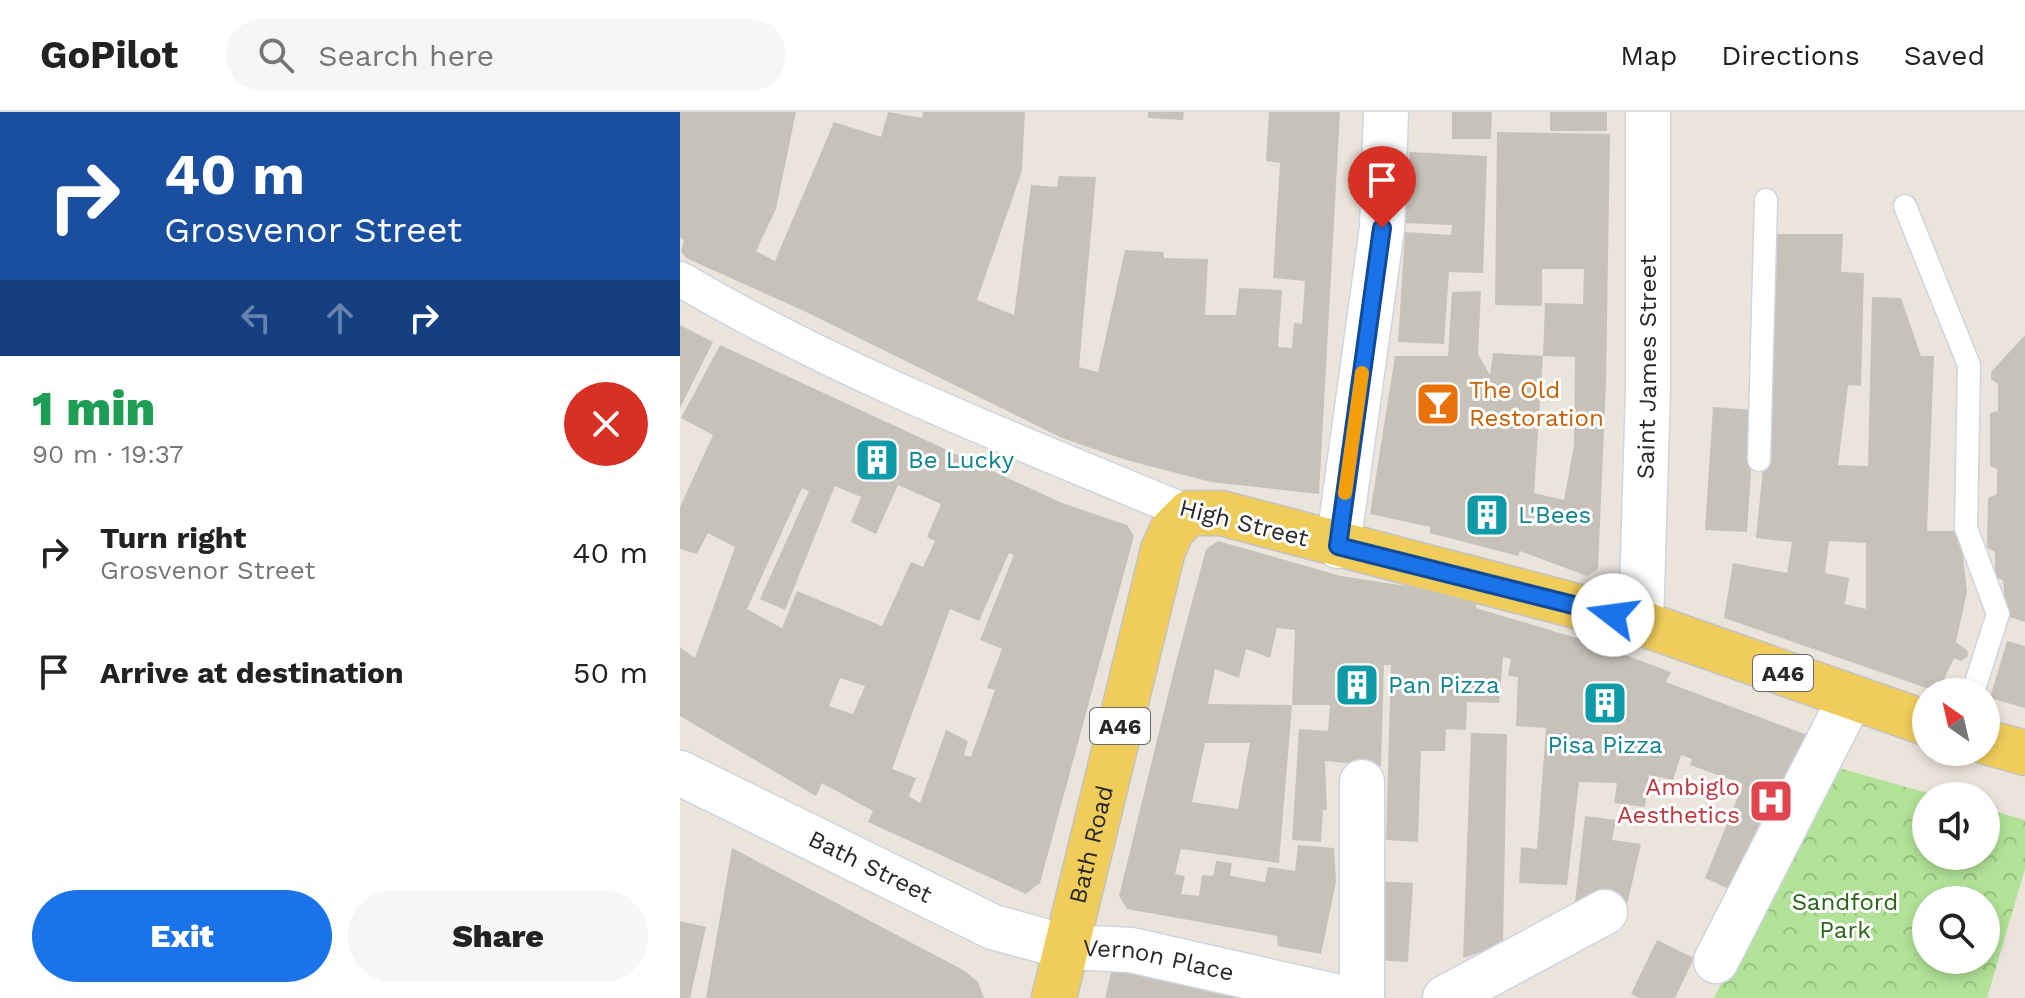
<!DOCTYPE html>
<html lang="en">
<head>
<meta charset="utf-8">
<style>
  body { margin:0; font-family:"Work Sans",sans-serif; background:#f6f6f6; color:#222; height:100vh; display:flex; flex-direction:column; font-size:30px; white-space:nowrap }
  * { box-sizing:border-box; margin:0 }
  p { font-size:26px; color:#767676 }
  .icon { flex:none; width:44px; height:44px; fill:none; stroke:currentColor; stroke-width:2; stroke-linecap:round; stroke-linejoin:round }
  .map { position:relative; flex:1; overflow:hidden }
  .panel { display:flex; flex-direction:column; background:#fff; width:680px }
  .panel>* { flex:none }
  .top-card { background:#1a4fa0; color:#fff; overflow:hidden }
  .needle { width:52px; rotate:326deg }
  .tools { position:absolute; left:1232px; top:566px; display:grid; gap:16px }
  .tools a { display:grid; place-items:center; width:88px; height:88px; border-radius:50%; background:#fff; box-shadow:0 4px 12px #0003; font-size:40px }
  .pin { position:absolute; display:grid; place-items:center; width:68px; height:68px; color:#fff; margin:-82px -34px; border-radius:50% 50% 50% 0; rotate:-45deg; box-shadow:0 0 8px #0007 }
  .pin .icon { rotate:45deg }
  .me { position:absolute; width:88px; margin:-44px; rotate:285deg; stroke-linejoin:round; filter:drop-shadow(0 0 6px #0008) }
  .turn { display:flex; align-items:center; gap:28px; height:168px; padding:0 32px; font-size:36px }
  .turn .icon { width:104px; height:104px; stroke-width:2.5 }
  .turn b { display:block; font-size:56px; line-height:68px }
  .lanes { display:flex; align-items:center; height:76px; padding:0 32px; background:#0003; justify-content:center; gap:40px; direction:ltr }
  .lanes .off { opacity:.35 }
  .round { display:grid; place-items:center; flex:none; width:84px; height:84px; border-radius:42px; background:#f6f6f6 }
  .head { display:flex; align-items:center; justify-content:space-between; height:136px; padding:0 32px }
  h1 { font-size:48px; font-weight:800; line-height:60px; color:#1e9e55 }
  .action { display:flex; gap:16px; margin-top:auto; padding:16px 32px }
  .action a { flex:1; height:92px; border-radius:48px; background:#1a73e8; color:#fff; font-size:32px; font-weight:800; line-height:92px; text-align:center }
  .action a+a { background:#f6f6f6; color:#222 }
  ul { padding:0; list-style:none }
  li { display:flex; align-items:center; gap:24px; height:120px; padding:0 32px }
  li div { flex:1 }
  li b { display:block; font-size:30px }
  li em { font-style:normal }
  header { display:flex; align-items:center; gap:48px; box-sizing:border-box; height:112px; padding:0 40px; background:#fff; border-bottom:2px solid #e0e0e0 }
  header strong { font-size:38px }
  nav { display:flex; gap:44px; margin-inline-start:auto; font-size:28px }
  .search { width:560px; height:72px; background:#f6f6f6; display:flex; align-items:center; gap:20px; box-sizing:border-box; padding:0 28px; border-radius:44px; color:#767676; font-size:30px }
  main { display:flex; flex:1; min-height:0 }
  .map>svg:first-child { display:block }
  .park { fill:url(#park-crowns); fill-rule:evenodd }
  .building { fill:#c7c2b9; fill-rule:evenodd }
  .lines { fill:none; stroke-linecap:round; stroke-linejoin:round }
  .service-casing { stroke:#d0d4e2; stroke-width:25 }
  .pedestrian-casing { stroke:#d0d4e2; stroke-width:37 }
  .minor-casing { stroke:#d0d4e2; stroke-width:47 }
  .tertiary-casing { stroke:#d0d4e2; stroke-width:47 }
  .primary-casing { stroke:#c3c3c3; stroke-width:47 }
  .service { stroke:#fff; stroke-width:22 }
  .pedestrian { stroke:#fff; stroke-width:34 }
  .minor { stroke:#fff; stroke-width:44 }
  .tertiary { stroke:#fff; stroke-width:44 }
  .primary { stroke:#f0cd5b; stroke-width:44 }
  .route-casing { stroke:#114b97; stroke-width:20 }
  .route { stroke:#1a73e8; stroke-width:14 }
  .slow { stroke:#f59e0b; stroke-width:14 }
  .labels { text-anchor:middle; stroke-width:6; stroke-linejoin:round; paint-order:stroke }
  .shield { fill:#fff; stroke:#696969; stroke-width:2 }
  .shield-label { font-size:22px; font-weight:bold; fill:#292929 }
  .street-label { font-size:24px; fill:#292929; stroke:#fff }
  .food-label { font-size:24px; fill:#c56008; stroke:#fff; text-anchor:start }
  .culture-label { font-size:24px; fill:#0d838f; stroke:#fff; text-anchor:start }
  .health-label { font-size:24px; fill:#be3a42; stroke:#fff; text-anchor:end }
  .park-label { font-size:24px; fill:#29661a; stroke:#fff }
</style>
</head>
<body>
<header>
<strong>GoPilot</strong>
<div class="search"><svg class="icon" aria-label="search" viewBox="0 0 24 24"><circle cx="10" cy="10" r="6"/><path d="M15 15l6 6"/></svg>Search here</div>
<nav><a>Map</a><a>Directions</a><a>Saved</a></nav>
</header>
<main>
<section class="panel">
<div class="top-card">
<div class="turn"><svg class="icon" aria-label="right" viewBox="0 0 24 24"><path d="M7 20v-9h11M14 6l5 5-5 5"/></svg><div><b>40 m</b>Grosvenor Street</div></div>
<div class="lanes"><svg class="icon off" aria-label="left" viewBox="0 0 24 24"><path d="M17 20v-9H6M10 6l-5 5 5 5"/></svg><svg class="icon off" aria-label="ahead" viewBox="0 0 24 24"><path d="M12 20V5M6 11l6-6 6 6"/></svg><svg class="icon" aria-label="right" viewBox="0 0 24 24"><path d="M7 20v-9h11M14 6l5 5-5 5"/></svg></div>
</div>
<div class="head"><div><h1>1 min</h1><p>90 m · 19:37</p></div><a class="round" style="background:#d93025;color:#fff"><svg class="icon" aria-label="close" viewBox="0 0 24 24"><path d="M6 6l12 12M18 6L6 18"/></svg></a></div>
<ul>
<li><svg class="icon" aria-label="right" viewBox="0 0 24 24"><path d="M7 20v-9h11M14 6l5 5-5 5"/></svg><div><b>Turn right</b><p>Grosvenor Street</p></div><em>40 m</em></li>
<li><svg class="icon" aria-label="arrive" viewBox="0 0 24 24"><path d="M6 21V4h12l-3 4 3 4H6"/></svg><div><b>Arrive at destination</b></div><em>50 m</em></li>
</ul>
<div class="action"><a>Exit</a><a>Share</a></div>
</section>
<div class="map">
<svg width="1345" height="886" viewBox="0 0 1345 886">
  <defs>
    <pattern id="park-crowns" width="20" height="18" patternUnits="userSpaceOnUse" patternTransform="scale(2)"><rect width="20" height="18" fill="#b1e297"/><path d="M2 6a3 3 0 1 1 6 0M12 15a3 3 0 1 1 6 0" fill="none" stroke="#98c282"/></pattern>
  </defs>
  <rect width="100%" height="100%" fill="#ebe4db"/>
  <!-- park -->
  <path class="park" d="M1152,654L1258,684H1246V744H1306V697L1345,708V757L1307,886H1034ZM1246,788H1306V848H1246Z"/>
  <!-- building -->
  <g class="building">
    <polygon points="0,0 116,0 96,97 76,139 95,149 154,10 201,25 208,0 242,6 243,0 345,0 342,59 297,188 334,203 351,73 377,75 379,64 416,65 399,255 418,260 445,138 483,140 484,146 528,147 525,203 556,203 559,176 602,178 598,235 612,236 614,211 622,212 625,169 593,166 600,51 586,49 589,0 660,0 639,382 531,370 446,348 382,326 124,199 6,146 1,139 4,128 0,125"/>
    <polygon points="468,0 504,0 503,8 468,6"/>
    <polygon points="772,0 812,0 811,27 772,27"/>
    <rect x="870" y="0" width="57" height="19"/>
    <polygon points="817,20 930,22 926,272 918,457 907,464 840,439 838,444 750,421 750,415 690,402 715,244 768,244 772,180 801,179 798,242 810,263 813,241 863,244 854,381 884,388 894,333 895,245 863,244 865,191 903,192 904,157 862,157 862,194 815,193"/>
    <polygon points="730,40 807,44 803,161 769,160 764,232 718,230 725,120 771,123 772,113 724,111"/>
    <path d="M1097,122H1163L1161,160L1184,161L1181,274L1168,273L1158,353L1188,354L1192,185L1221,186L1241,244H1254L1247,419H1280L1287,480L1276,530L1287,538L1288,544L1281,549L1274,546L1258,580L1044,506L1053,451L1107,461L1112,430L1076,426L1091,277ZM1149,429L1186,431V497L1165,492L1169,466L1145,461Z"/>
    <polygon points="0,213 33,230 0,296"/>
    <polygon points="1345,223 1345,510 1326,504 1323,468 1315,465 1315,440 1307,436 1308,386 1317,382 1317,357 1310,354 1310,301 1318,299 1318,272 1311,267 1311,260"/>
    <path d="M40,233L382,391L447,413L454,424L360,771L346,782L188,710L193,699L142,671L136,684L0,604V535L15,546L55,435L28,421L17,442L0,437V395L33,323L1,306ZM218,373L261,392L247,425L255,429L243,455L231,450L202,514L117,479L102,516L67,497L122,376L129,379L80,487L105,498L155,374L181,385L171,410L196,422ZM329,441L334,443L300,528L322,537L307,576L315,578L291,645L284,643L288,629L266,618L240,691L229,684L236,666L212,657L270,497L299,509ZM160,566L185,574L173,602L149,594Z"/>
    <polygon points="1033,295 1075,298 1067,420 1025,418"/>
    <path d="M538,429L661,464L752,478L796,492V496L910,530L991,560L986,570L1141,628L1064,784L1025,766L1063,672L1010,653L1012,647L1001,643L993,668L969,663L965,695L934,691L937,671L899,670L887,773L839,771L841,735L857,737L866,616L836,614L838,565L828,564L831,547L823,545L819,591L787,590L786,618L766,617L765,639H741L738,730L706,728L711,553H704L701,654L645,649L647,698H643L641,730L612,728L619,617L648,619L650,593H612L599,751L501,737L495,762L505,764L501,782L519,784L522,763L533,764L536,749L552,751L550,764L585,770L588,755L615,759L618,733L654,736L656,770L641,842L598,834L597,824L447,797L439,784L496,550L526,437ZM597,516L615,518L612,593L528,592L535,557L559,566L566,537L590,546ZM525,631H570L558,697L512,690Z"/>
    <polygon points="1327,529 1345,534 1345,596 1310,586"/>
    <polygon points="791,621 827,622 823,833 783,846"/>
    <polygon points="905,704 936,708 932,728 961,732 947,793 895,790"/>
    <polygon points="52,736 285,859 298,870 304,886 26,886"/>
    <polygon points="697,769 733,771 728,850 692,848"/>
    <polygon points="0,809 26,815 10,886 0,886"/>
    <polygon points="977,828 1014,846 995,886 959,886 951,882"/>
    <polygon points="435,845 592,886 425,886"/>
  </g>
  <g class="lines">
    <!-- service casing -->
    <g class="service-casing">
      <g id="service">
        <polyline points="1225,94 1289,253 1286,416 1318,502 1293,580"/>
        <polyline points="1079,348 1086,88"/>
      </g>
    </g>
    <!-- pedestrian casing -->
    <g class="pedestrian-casing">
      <path id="pedestrian" d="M0,167C161,262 337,329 509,401"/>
    </g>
    <!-- minor casing -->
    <g class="minor-casing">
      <g id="minor">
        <polyline points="658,434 702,116 706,0"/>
        <path id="s1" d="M0,661L313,815L386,835L451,838L663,886"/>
        <polyline points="682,670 682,886"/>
        <polyline points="1036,849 1171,585"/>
        <polyline points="765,886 925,800"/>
      </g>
    </g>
    <!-- tertiary casing -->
    <g class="tertiary-casing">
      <g id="tertiary">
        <path id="s2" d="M961,511L968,277V0"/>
      </g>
    </g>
    <!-- primary casing -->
    <g class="primary-casing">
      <g id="primary">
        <polyline points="1306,630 1345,641"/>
        <path id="s3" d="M374,886L483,438L492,418L509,401H541L961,511L1246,611"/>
      </g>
    </g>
    <!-- service -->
    <use href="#service" class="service"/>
    <!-- pedestrian -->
    <use href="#pedestrian" class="pedestrian"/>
    <!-- minor -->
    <use href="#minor" class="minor"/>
    <!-- tertiary -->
    <use href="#tertiary" class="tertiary"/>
    <!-- primary -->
    <use href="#primary" class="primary"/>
  </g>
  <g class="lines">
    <!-- route casing -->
    <g class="route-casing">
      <polyline id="route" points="702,116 658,434 933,503"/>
    </g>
    <!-- route -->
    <use href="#route" class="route"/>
    <!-- slow -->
    <polyline class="slow" points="665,381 682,261"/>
  </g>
  <!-- icons -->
  <defs>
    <g id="bar-square" transform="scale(2.3)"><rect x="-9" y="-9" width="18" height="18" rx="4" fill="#e8710a" stroke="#fff"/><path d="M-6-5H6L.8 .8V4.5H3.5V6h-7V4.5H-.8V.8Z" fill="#fff"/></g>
    <g id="building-square" transform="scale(2.3)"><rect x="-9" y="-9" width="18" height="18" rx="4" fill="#0f9aa8" stroke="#fff"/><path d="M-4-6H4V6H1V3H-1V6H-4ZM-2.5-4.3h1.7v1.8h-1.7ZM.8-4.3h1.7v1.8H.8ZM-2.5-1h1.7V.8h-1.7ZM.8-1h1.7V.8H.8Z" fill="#fff"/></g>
    <g id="hospital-square" transform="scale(2.3)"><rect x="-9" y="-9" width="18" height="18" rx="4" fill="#e0444e" stroke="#fff"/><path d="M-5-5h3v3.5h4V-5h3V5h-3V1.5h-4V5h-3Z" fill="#fff"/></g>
  </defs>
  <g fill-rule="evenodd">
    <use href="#bar-square" x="758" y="292"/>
    <use href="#building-square" x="197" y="348"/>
    <use href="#building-square" x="807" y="403"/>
    <use href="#building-square" x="677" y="573"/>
    <use href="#building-square" x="925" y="591"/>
    <use href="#hospital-square" x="1091" y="689"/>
  </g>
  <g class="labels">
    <!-- shield labels -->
    <g class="shield">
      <rect x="1073" y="543" width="60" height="36" rx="6"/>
      <rect x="410" y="596" width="60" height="36" rx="6"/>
    </g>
    <g class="shield-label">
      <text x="1103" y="569">A46</text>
      <text x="440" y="622">A46</text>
    </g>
    <!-- street labels -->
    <g class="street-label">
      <text dy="8" stroke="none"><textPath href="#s2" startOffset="256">Saint James Street</textPath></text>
      <text transform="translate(564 411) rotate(14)" y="8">High Street</text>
      <text dy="8" stroke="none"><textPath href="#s3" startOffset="158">Bath Road</textPath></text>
      <text dy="8" stroke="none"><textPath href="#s1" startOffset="212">Bath Street</textPath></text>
      <text dy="8" stroke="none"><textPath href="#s1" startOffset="518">Vernon Place</textPath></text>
    </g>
    <!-- food labels -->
    <g class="food-label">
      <text x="789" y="286">The Old<tspan x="789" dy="28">Restoration</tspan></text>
    </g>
    <!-- culture labels -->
    <g class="culture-label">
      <text x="228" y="356">Be Lucky</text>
      <text x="838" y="411">L'Bees</text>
      <text x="708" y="581">Pan Pizza</text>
      <text x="925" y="641" text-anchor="middle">Pisa Pizza</text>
    </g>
    <!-- health labels -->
    <g class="health-label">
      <text x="1060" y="683">Ambiglo<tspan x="1060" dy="28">Aesthetics</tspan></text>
    </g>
    <!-- park labels -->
    <g class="park-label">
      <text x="1165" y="798">Sandford<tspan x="1165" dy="28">Park</tspan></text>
    </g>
  </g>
</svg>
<div class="tools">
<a><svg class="needle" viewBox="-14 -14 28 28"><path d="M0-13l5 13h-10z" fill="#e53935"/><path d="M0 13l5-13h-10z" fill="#767676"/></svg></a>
<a><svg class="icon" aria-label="sound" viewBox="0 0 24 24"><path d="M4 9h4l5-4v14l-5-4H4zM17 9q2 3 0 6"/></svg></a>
<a><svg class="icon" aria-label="search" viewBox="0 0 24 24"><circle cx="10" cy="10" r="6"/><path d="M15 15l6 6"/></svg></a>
</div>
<div class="pin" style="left:702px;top:116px;background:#d93025"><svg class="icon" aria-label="arrive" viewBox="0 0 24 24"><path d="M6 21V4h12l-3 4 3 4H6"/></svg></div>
<svg class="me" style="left:933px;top:503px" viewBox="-20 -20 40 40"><circle r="19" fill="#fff"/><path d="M0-13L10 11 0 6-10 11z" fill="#1a73e8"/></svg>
</div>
</main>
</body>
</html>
